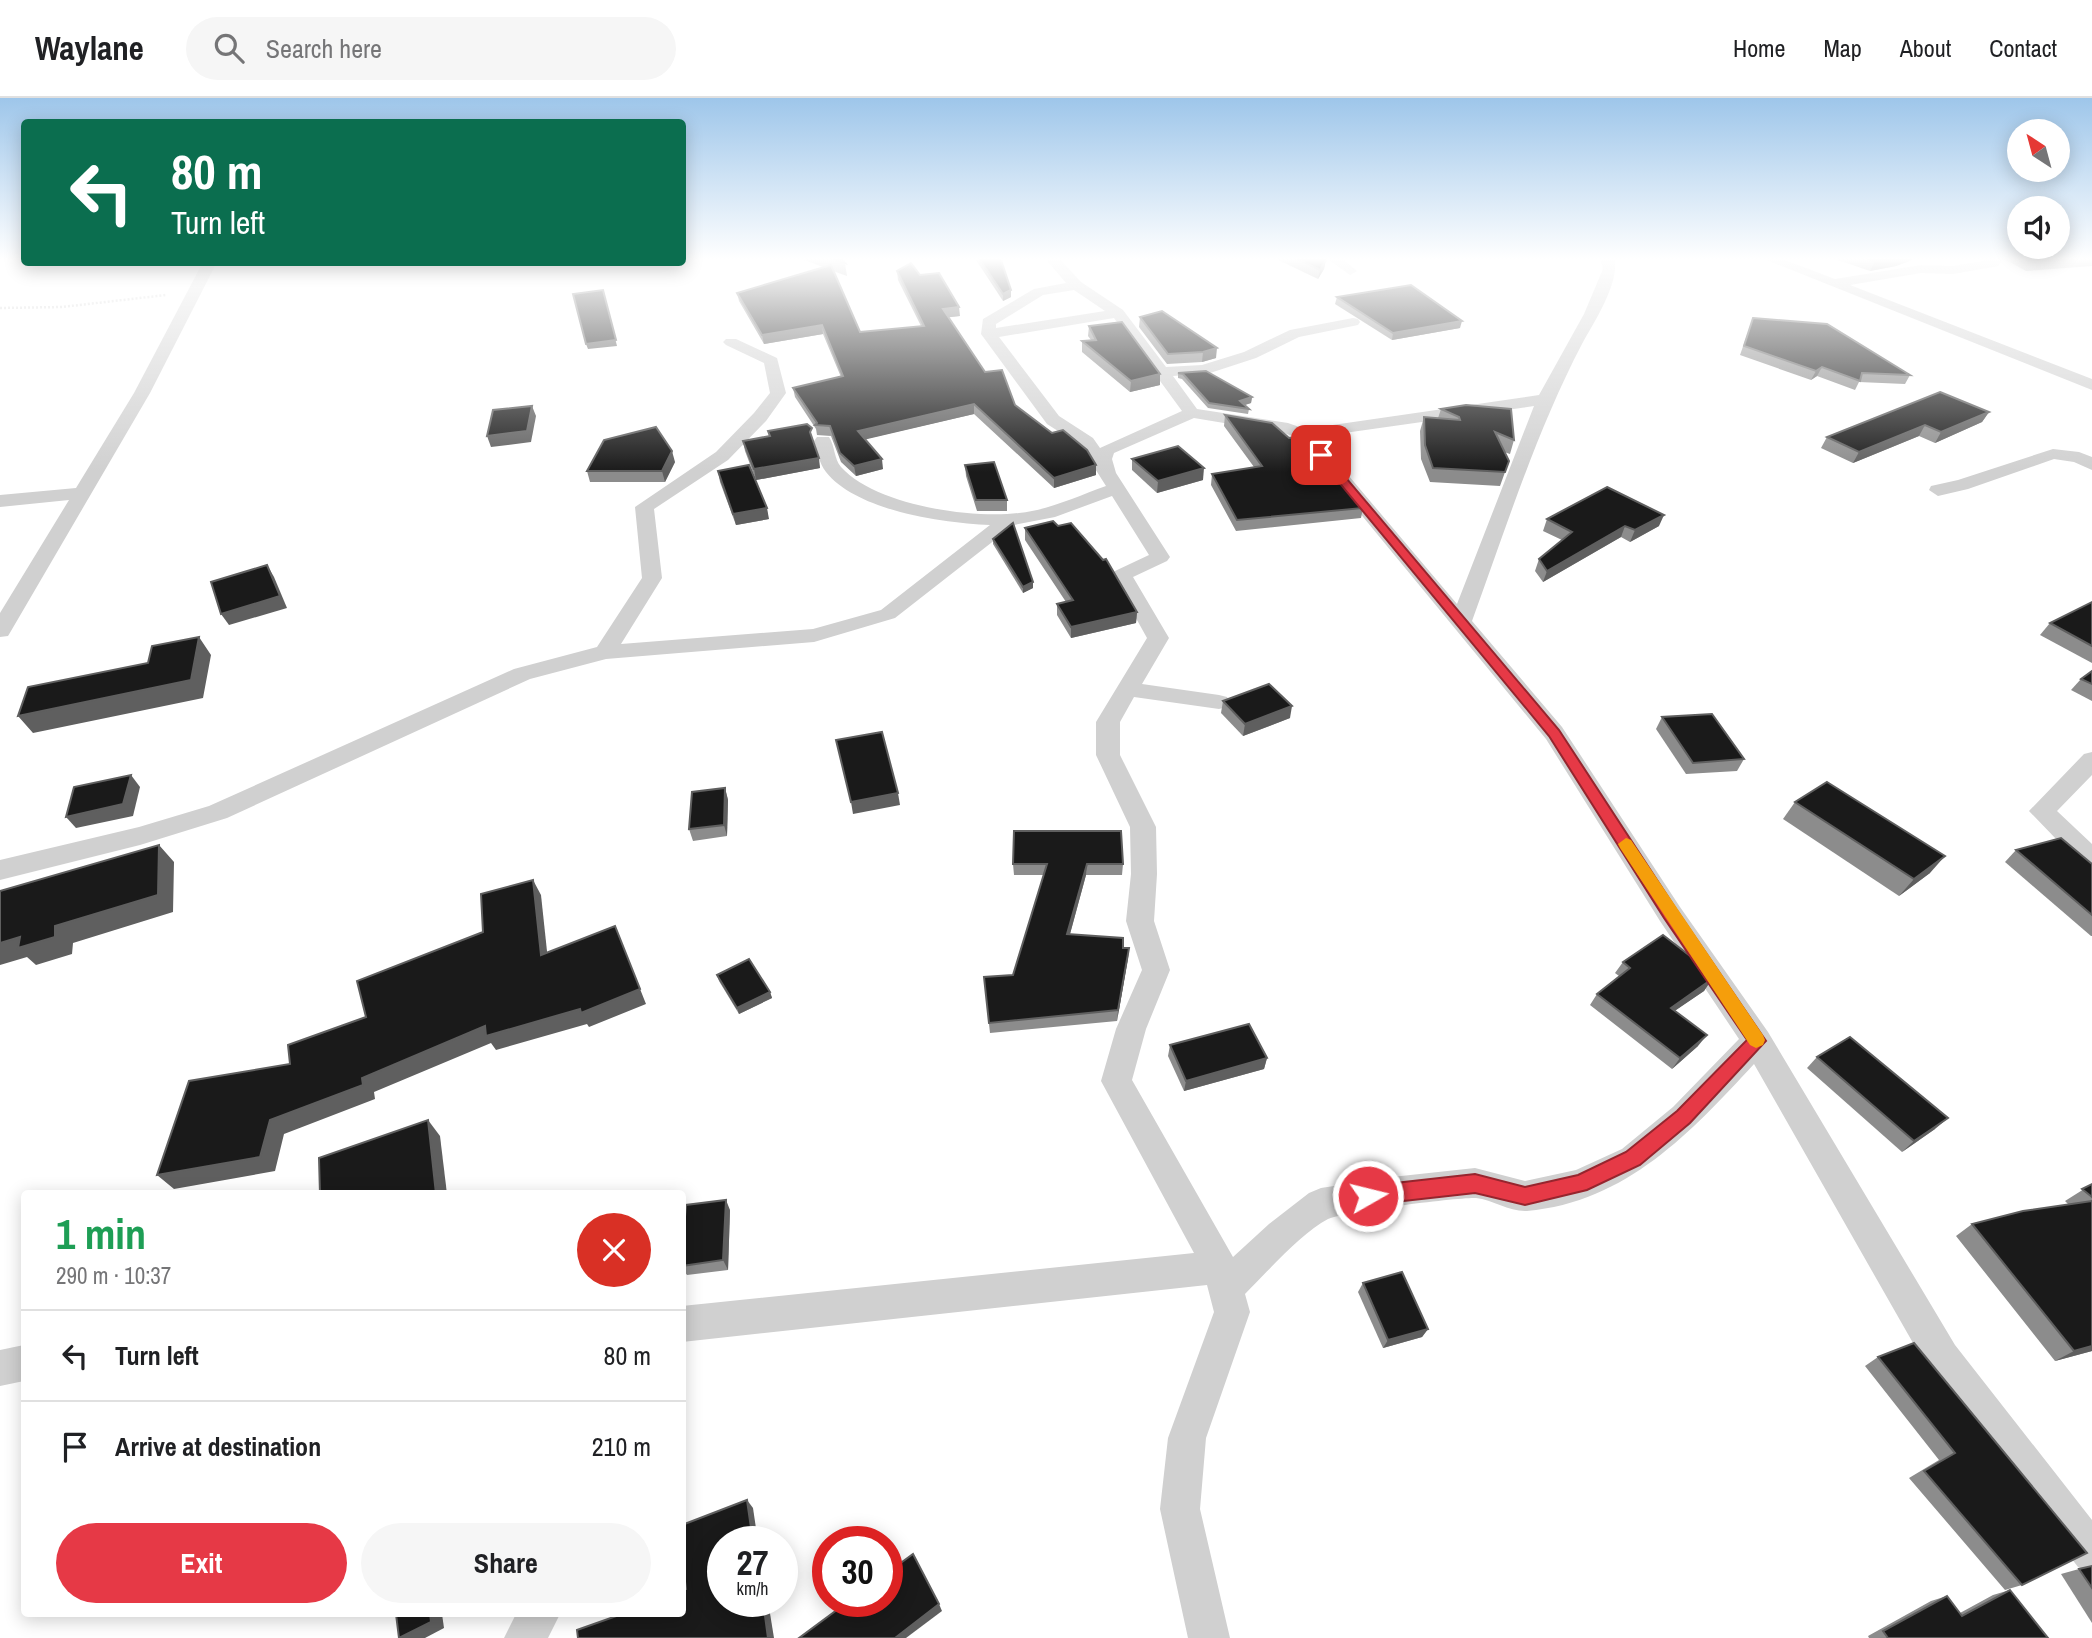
<!DOCTYPE html>
<html lang="en">
<head>
<meta charset="utf-8">
<style>
  body { margin:0; font-family:"Archivo Narrow",sans-serif; background:#f6f6f6; color:#202124; height:100vh; display:flex; flex-direction:column; font-size:26px; white-space:nowrap }
  * { box-sizing:border-box; margin:0 }
  p { font-size:23px; color:#757577 }
  .icon { flex:none; width:38px; height:38px; fill:none; stroke:currentColor; stroke-width:2; stroke-linecap:round; stroke-linejoin:round }
  .map { position:relative; flex:1; overflow:hidden }
  .sheet { position:absolute; left:21px; top:1092px; width:665px; height:427px; display:flex; flex-direction:column; background:#fff; border-radius:7px; box-shadow:0 4px 18px #0003 }
  .sheet>* { flex:none }
  .guide { position:absolute; left:21px; top:21px; width:665px; height:147px; border-radius:7px; box-shadow:0 4px 18px #0003; background:#0b6e4f; color:#fff; overflow:hidden }
  .needle { width:46px; rotate:324deg }
  .controls { position:absolute; left:2007px; top:21px; display:grid; gap:14px }
  .controls a { display:grid; place-items:center; width:63px; height:63px; border-radius:50%; background:#fff; box-shadow:0 4px 18px #0003; font-size:35px }
  .speed { position:absolute; left:707px; top:1428px; display:flex; gap:14px; font-size:35px; font-weight:700; text-align:center }
  .speed>* { display:grid; place-content:center; width:91px; height:91px; border-radius:50%; background:#fff; box-shadow:0 4px 18px #0003; line-height:1 }
  .speed small { font-size:18px; font-weight:400 }
  .speed .limit { border:10px solid #d22; background:#fff; color:#111 }
  .pin { position:absolute; display:grid; place-items:center; width:60px; height:60px; color:#fff; margin:-30px; border-radius:14px; box-shadow:0 4px 10px #0006 }
  .me { position:absolute; width:77px; margin:-38px; rotate:82deg; stroke-linejoin:round; filter:drop-shadow(0 0 5px #0008) }
  .turn { display:flex; align-items:center; gap:24px; height:147px; padding:0 35px; font-size:32px }
  .turn .icon { width:91px; height:91px; stroke-width:2.5 }
  .turn b { display:block; font-size:49px; line-height:60px }
  .round { display:grid; place-items:center; flex:none; width:74px; height:74px; border-radius:37px; background:#f6f6f6 }
  .overview { display:flex; align-items:center; justify-content:space-between; height:119px; padding:0 35px }
  h1 { font-size:42px; font-weight:700; line-height:52px; color:#1e9e55 }
  .button { display:flex; gap:14px; margin-top:auto; padding:14px 35px }
  .button a { flex:1; height:80px; border-radius:42px; background:#e63946; color:#fff; font-size:28px; font-weight:700; line-height:80px; text-align:center }
  .button a+a { background:#f6f6f6; color:#202124 }
  ul { padding:0; list-style:none }
  li { display:flex; align-items:center; gap:21px; height:91px; padding:0 35px; border-top:2px solid #e0e0e0 }
  li div { flex:1 }
  li b { display:block; font-size:26px }
  li em { font-style:normal }
  header { display:flex; align-items:center; gap:42px; box-sizing:border-box; height:98px; padding:0 35px; background:#fff; border-bottom:2px solid #e0e0e0 }
  header strong { font-size:33px }
  nav { display:flex; gap:38px; margin-inline-start:auto; font-size:24px }
  .search { width:490px; height:63px; background:#f6f6f6; display:flex; align-items:center; gap:18px; box-sizing:border-box; padding:0 24px; border-radius:38px; color:#757577; font-size:26px }
  .map>svg:first-child { display:block }
  .lines { fill:none; stroke-linecap:round; stroke-linejoin:round }
  .path { stroke:#cdcdcd; stroke-width:2.5; stroke-dasharray:2 2; stroke-linecap:butt }
  .minor { fill:#d0d0d0; fill-rule:evenodd }
  .wall { fill:#8c8c8c }
  .shaded-wall { fill:#5f5f5f }
  .building { fill:#1a1a1a; stroke:#5f5f5f; stroke-width:2 }
  .route { fill:#e63946; stroke:#96252e; stroke-width:2 }
  .slow { fill:#f59e0b }
</style>
</head>
<body>
<header>
<strong>Waylane</strong>
<div class="search"><svg class="icon" aria-label="search" viewBox="0 0 24 24"><circle cx="10" cy="10" r="6"/><path d="M15 15l6 6"/></svg>Search here</div>
<nav><a>Home</a><a>Map</a><a>About</a><a>Contact</a></nav>
</header>
<div class="map">
<svg width="2092" height="1540" viewBox="0 0 2092 1540">
  <rect width="100%" height="100%" fill="#fff"/>
  <g class="lines">
    <!-- path -->
    <polyline class="path" points="0,210 62,209 166,197"/>
    <!-- minor -->
    <g class="minor">
      <path d="M1044,159H1058L1081,184L1123,212L1166,269L1202,267L1244,254L1290,232L1353,220L1358,221L1360,224L1358,227L1299,239L1256,260L1210,275L1173,278L1197,311L1288,325L1305,331L1539,297L1584,216L1603,171L1600,159H1614C1621,183 1594,224 1582,246C1536,334 1506,430 1472,523L1562,629L1680,809L1768,934L1955,1247L2092,1422V1475L2078,1469L1929,1273L1754,966C1691,1034 1627,1104 1527,1113C1510,1114 1493,1102 1476,1100C1459,1099 1342,1114 1328,1121C1301,1135 1267,1174 1245,1196L1250,1214L1206,1340L1200,1411L1230,1540H1188L1160,1411L1168,1340L1214,1214L1207,1187L682,1244V1208L1194,1155L1101,983L1116,931L1142,872L1126,823L1131,776L1130,729L1096,657V624L1147,540L1112,477L1115,473L1149,457L1112,398L1055,419L1014,427L895,520L814,544L606,561L530,581L227,720L140,747L0,782V762L139,729L209,708L514,571L597,549L642,480L635,409L716,354L754,315L770,295L764,265L726,247L723,244L726,241H736L777,260L786,295L766,323L728,362L654,411L662,480L621,546L813,531L881,512L990,427C943,425 857,413 826,374C819,365 817,353 814,343L817,339H829C835,348 834,361 841,369C875,407 971,421 1019,415C1049,412 1078,398 1106,388L1080,347L1047,326L981,236L983,221L1034,191L1066,185ZM1074,192L1105,213L996,230V226L1043,197ZM1114,220L1182,313L1100,350L1093,340L1059,318L999,239ZM1534,308L1457,506L1316,339ZM1194,320L1284,335L1298,340L1546,641L1660,823L1739,941L1673,1009L1622,1051L1576,1072L1525,1083L1475,1070L1392,1079L1321,1090L1309,1095L1269,1126L1233,1159L1132,982L1146,931L1170,872L1154,823L1157,776L1156,729L1120,657V624L1134,599L1219,611L1227,609L1230,604L1227,599L1219,597L1142,586L1169,540L1133,479L1167,463L1170,459L1116,375L1112,361L1114,355Z"/>
      <polygon points="1325,159 1340,159 1357,173 1350,177"/>
      <polygon points="1759,159 1777,159 1835,181 1921,167 1953,168 1989,162 1991,159 2005,159 1998,168 1993,169 1953,176 1921,175 1850,187 2092,281 2092,292"/>
      <polygon points="203,164 217,164 150,295 11,533 8,538 0,539 0,515 69,402 0,409 0,397 76,390 134,295"/>
      <polygon points="2053,351 2079,354 2092,359 2092,372 2074,364 2054,361 1968,391 1938,398 1929,392 1931,388 1958,382"/>
      <polygon points="2092,654 2092,677 2057,713 2092,746 2092,772 2083,769 2029,713 2084,656"/>
      <polygon points="24,1247 24,1283 0,1288 0,1252"/>
      <polygon points="516,1516 560,1516 548,1540 504,1540"/>
    </g>
  </g>
  <!-- wall -->
  <g class="wall">
    <polygon points="796,159 840,159 845,165 847,178 833,173 860,234 921,228 898,182 897,173 920,177 960,218 948,219 985,274 1015,307 1096,367 1096,377 1054,390 974,316 865,341 883,371 856,378 841,364 831,338 817,337 816,331 795,299 793,290 841,279 823,236 764,246 739,203 737,195 823,169"/>
    <polygon points="974,159 1000,159 1011,199 1003,203"/>
    <polygon points="1272,159 1322,159 1326,162 1324,171 1318,181"/>
    <polygon points="1829,159 1920,159 1896,168 1870,173"/>
    <polygon points="2006,159 2092,159 2092,168 2026,173 2006,162"/>
    <polygon points="1337,199 1460,230 1392,242 1335,206"/>
    <polygon points="1140,219 1216,260 1202,264 1167,266 1139,229"/>
    <polygon points="1753,220 1910,277 1905,286 1859,284 1855,292 1817,278 1811,282 1740,257"/>
    <polygon points="1089,228 1160,276 1160,287 1130,294 1082,254 1082,243 1091,242 1088,238"/>
    <polygon points="1178,275 1252,299 1251,305 1244,307 1249,311 1248,316 1208,310 1182,281 1178,280"/>
    <polygon points="1441,311 1514,342 1510,356 1504,354 1509,363 1500,388 1430,384 1421,361 1420,333 1424,319 1438,320"/>
    <polygon points="1989,314 1982,324 1935,345 1919,338 1853,365 1821,350 1827,339"/>
    <polygon points="1225,317 1363,410 1361,420 1236,433 1211,387 1212,376 1254,369 1224,328"/>
    <polygon points="768,333 813,340 812,341 820,370 756,382 745,353 743,343 769,338"/>
    <polygon points="1132,361 1203,382 1157,395 1132,372"/>
    <polygon points="675,364 665,384 590,384 587,373"/>
    <polygon points="965,367 1007,402 1007,413 977,413 966,378"/>
    <polygon points="718,373 769,421 736,427 720,384"/>
    <polygon points="1547,421 1659,428 1630,444 1621,439 1543,484 1535,473 1539,461 1562,442 1543,433"/>
    <polygon points="1025,430 1137,514 1136,525 1071,540 1057,517 1057,506 1066,504 1025,442"/>
    <polygon points="993,441 1033,484 1033,490 1023,495 993,446"/>
    <polygon points="2092,505 2092,565 2040,537 2050,525"/>
    <polygon points="2092,573 2092,603 2071,592 2081,581"/>
    <polygon points="1223,603 1290,620 1243,638 1221,615"/>
    <polygon points="1662,619 1744,661 1737,673 1686,676 1656,631"/>
    <polygon points="725,690 728,702 727,738 693,743 689,731"/>
    <polygon points="1795,704 1930,775 1899,798 1783,721"/>
    <polygon points="2016,752 2092,766 2092,838 2091,838 2005,764"/>
    <polygon points="1013,766 1123,766 1122,777 1086,777 1070,836 1123,850 1129,850 1128,860 1117,923 990,935 984,879 1013,877 1044,777 1014,777"/>
    <polygon points="1623,864 1712,881 1704,893 1674,913 1698,948 1672,971 1590,907 1597,896 1619,878 1615,875"/>
    <polygon points="717,877 770,894 772,900 739,916 719,883"/>
    <polygon points="1170,947 1267,960 1264,971 1184,993 1168,958"/>
    <polygon points="1817,959 1935,1031 1902,1054 1807,970"/>
    <polygon points="2092,1086 2092,1253 2055,1263 1956,1138 1972,1126 2069,1107 2065,1103"/>
    <polygon points="730,1112 728,1172 687,1177 682,1170 682,1153"/>
    <polygon points="1363,1185 1428,1231 1422,1239 1383,1250 1358,1194"/>
    <polygon points="1914,1245 2022,1487 2005,1492 1909,1380 1939,1362 1865,1268 1878,1259"/>
    <polygon points="2092,1468 2092,1525 2061,1476 2079,1471"/>
    <polygon points="2010,1492 2048,1540 1869,1540 1868,1538 1931,1503 1947,1498 1960,1515 1993,1497"/>
  </g>
  <!-- shaded-wall -->
  <g class="shaded-wall">
    <polygon points="1902,159 1920,159 1896,168 1870,173 1875,163"/>
    <polygon points="1326,162 1324,171 1318,181 1320,172"/>
    <polygon points="603,192 617,248 588,251 586,246"/>
    <polygon points="1011,192 1011,199 1003,203 1003,196"/>
    <polygon points="959,209 960,218 943,220 943,211"/>
    <polygon points="1462,223 1460,230 1392,242 1393,235"/>
    <polygon points="822,227 823,236 764,246 762,237"/>
    <polygon points="1217,250 1216,260 1202,264 1203,254"/>
    <polygon points="1822,269 1817,278 1811,282 1816,273"/>
    <polygon points="1160,276 1160,287 1130,294 1131,283"/>
    <polygon points="1252,299 1251,305 1239,309 1240,303"/>
    <polygon points="974,306 974,316 859,343 858,333"/>
    <polygon points="532,308 536,318 531,344 491,349 487,338"/>
    <polygon points="1989,314 1982,324 1935,345 1941,334"/>
    <polygon points="1925,327 1919,338 1853,365 1859,354"/>
    <polygon points="672,353 675,364 665,384 662,373"/>
    <polygon points="819,360 820,370 756,382 754,371"/>
    <polygon points="882,361 883,371 856,378 854,368"/>
    <polygon points="1096,367 1096,377 1054,390 1054,380"/>
    <polygon points="1204,370 1203,382 1157,395 1158,383"/>
    <polygon points="767,410 769,421 736,427 733,416"/>
    <polygon points="1664,417 1659,428 1630,444 1635,432"/>
    <polygon points="1625,428 1621,439 1543,484 1547,473"/>
    <polygon points="267,467 274,479 287,510 229,527 221,516"/>
    <polygon points="1033,484 1033,490 1023,495 1023,489"/>
    <polygon points="1137,514 1136,525 1071,540 1071,529"/>
    <polygon points="199,539 211,557 203,600 33,635 18,618 191,582"/>
    <polygon points="1292,608 1290,620 1243,638 1245,626"/>
    <polygon points="131,677 140,689 133,718 76,730 66,719"/>
    <polygon points="725,690 728,702 727,738 724,727"/>
    <polygon points="898,695 900,707 853,716 851,704"/>
    <polygon points="159,747 174,764 173,814 73,845 72,856 36,867 27,859 0,867 0,845 55,828"/>
    <polygon points="1945,758 1930,775 1899,798 1914,781"/>
    <polygon points="1087,766 1086,777 1067,847 1067,836"/>
    <polygon points="533,782 541,797 549,872 541,857"/>
    <polygon points="615,828 646,906 589,929 587,926 496,952 491,945 374,994 375,1001 284,1036 275,1073 174,1091 157,1077 270,1022"/>
    <polygon points="1129,850 1128,860 1117,923 1118,912"/>
    <polygon points="1712,881 1704,893 1663,921 1671,910"/>
    <polygon points="770,894 772,900 739,916 737,910"/>
    <polygon points="1707,937 1698,948 1672,971 1680,960"/>
    <polygon points="1267,960 1264,971 1184,993 1186,983"/>
    <polygon points="1948,1020 1935,1031 1902,1054 1914,1043"/>
    <polygon points="428,1022 440,1038 447,1096 436,1096"/>
    <polygon points="726,1102 730,1112 728,1172 723,1162"/>
    <polygon points="1428,1231 1422,1239 1383,1250 1388,1242"/>
    <polygon points="2092,1248 2092,1253 2055,1263 2074,1253"/>
    <polygon points="747,1402 753,1410 758,1444 753,1444"/>
    <polygon points="763,1503 768,1503 774,1540 768,1540"/>
    <polygon points="939,1506 942,1513 906,1540 895,1540"/>
    <polygon points="430,1516 442,1516 444,1530 425,1540 400,1540"/>
  </g>
  <!-- building -->
  <g class="building">
    <polygon points="827,159 840,159 845,165"/>
    <polygon points="978,159 1000,159 1011,192 1003,196"/>
    <polygon points="1293,159 1322,159 1326,162 1320,172"/>
    <polygon points="1860,159 1902,159 1875,163"/>
    <polygon points="2021,159 2092,159 2031,164"/>
    <polygon points="911,165 920,177 939,175 959,209 943,211 985,274 1002,272 1015,307 1052,335 1063,332 1087,352 1096,367 1054,380 974,306 858,333 882,361 854,368 840,355 830,328 815,327 817,325 793,290 843,278 822,227 762,237 737,195 831,167 860,234 924,228 897,173"/>
    <polygon points="1411,187 1462,223 1393,235 1337,199"/>
    <polygon points="603,192 616,242 586,246 573,196"/>
    <polygon points="1162,213 1217,250 1203,254 1168,256 1140,219"/>
    <polygon points="1753,220 1827,226 1910,277 1862,275 1860,283 1822,269 1816,273 1744,248"/>
    <polygon points="1122,224 1160,276 1131,283 1082,243 1096,242 1089,228"/>
    <polygon points="1206,273 1252,299 1240,303 1249,311 1209,305 1183,276 1178,275"/>
    <polygon points="1940,294 1989,314 1941,334 1925,327 1859,354 1827,339"/>
    <polygon points="1466,307 1511,311 1514,342 1495,334 1509,363 1505,374 1433,370 1425,347 1424,319 1460,322 1459,319 1441,311"/>
    <polygon points="532,308 527,333 487,338 493,312"/>
    <polygon points="1225,317 1272,325 1289,340 1302,338 1363,410 1237,422 1212,376 1262,368"/>
    <polygon points="807,326 812,330 810,334 819,360 754,371 743,343 770,338 768,333"/>
    <polygon points="656,329 672,353 662,373 587,373 604,342"/>
    <polygon points="1178,348 1204,370 1158,383 1132,361"/>
    <polygon points="994,364 1007,402 976,402 965,367"/>
    <polygon points="749,367 767,410 733,416 718,373"/>
    <polygon points="1607,389 1664,417 1635,432 1625,428 1547,473 1539,461 1572,434 1547,421"/>
    <polygon points="1053,423 1058,428 1071,425 1103,462 1106,461 1137,514 1071,529 1057,506 1073,502 1025,430"/>
    <polygon points="1013,425 1033,484 1023,489 993,441"/>
    <polygon points="267,467 280,498 221,516 211,484"/>
    <polygon points="2092,504 2092,548 2050,525"/>
    <polygon points="199,539 191,582 18,618 28,589 148,565 152,548"/>
    <polygon points="2092,573 2092,586 2081,581"/>
    <polygon points="1269,586 1292,608 1245,626 1223,603"/>
    <polygon points="1712,616 1744,661 1693,665 1662,619"/>
    <polygon points="882,634 898,695 851,704 836,642"/>
    <polygon points="131,677 123,706 66,719 74,689"/>
    <polygon points="1827,684 1945,758 1914,781 1795,704"/>
    <polygon points="725,690 724,727 689,731 692,694"/>
    <polygon points="1014,733 1121,733 1123,766 1087,766 1067,836 1123,840 1123,850 1129,850 1118,912 989,925 984,879 1013,877 1047,766 1013,766"/>
    <polygon points="2061,740 2092,766 2092,817 2016,752"/>
    <polygon points="159,747 158,797 55,828 55,839 18,850 20,839 0,845 0,793"/>
    <polygon points="533,782 541,857 615,828 640,891 581,915 580,911 486,938 485,928 362,980 363,987 270,1022 260,1059 157,1077 189,983 290,966 288,947 366,919 357,883 483,834 481,796"/>
    <polygon points="1663,837 1703,868 1712,881 1671,910 1707,937 1680,960 1597,896 1630,870 1623,864"/>
    <polygon points="749,861 770,894 737,910 717,877"/>
    <polygon points="1249,926 1267,960 1186,983 1170,947"/>
    <polygon points="1850,939 1948,1020 1914,1043 1817,959"/>
    <polygon points="428,1022 436,1096 320,1096 319,1060"/>
    <polygon points="2092,1086 2092,1099 2082,1091"/>
    <polygon points="726,1102 723,1162 682,1168 682,1153 686,1107"/>
    <polygon points="2092,1103 2092,1248 2074,1253 1972,1126 2023,1113"/>
    <polygon points="1402,1174 1428,1231 1388,1242 1363,1185"/>
    <polygon points="1914,1245 2087,1455 2022,1487 1924,1373 1955,1355 1878,1259"/>
    <polygon points="747,1402 753,1444 723,1444 723,1503 763,1503 768,1540 578,1540 577,1532 622,1516 682,1516 682,1492 686,1491 682,1461 682,1427"/>
    <polygon points="913,1456 939,1506 895,1540 799,1540 849,1503 887,1503 887,1475"/>
    <polygon points="2092,1468 2092,1490 2079,1471"/>
    <polygon points="2010,1492 2048,1540 1888,1540 1883,1533 1947,1498 1962,1518"/>
    <polygon points="396,1516 430,1516 431,1524 399,1540"/>
  </g>
  <!-- sky -->
  <linearGradient id="sky" x2="0" y2="1"><stop stop-color="#9ec6ea"/><stop offset="0.43" stop-color="#fff"/><stop offset="1" stop-color="#fff" stop-opacity="0"/></linearGradient>
  <rect width="2092" height="374" fill="url(#sky)"/>
  <!-- route -->
  <polygon class="route" points="1318,355 1325,355 1559,632 1676,811 1766,943 1690,1025 1640,1067 1587,1092 1525,1107 1475,1095 1368,1107 1361,1104 1358,1098 1361,1091 1368,1088 1475,1076 1525,1089 1578,1077 1626,1054 1677,1013 1747,942 1664,820 1549,638 1318,359"/>
  <!-- slow -->
  <polygon class="slow" points="1626,740 1631,742 1763,937 1765,942 1763,947 1756,950 1750,947 1620,750 1618,746"/>
</svg>
<div class="controls">
<a><svg class="needle" viewBox="-14 -14 28 28"><path d="M0-13l5 13h-10z" fill="#e53935"/><path d="M0 13l5-13h-10z" fill="#757577"/></svg></a>
<a><svg class="icon" aria-label="sound" viewBox="0 0 24 24"><path d="M4 9h4l5-4v14l-5-4H4zM17 9q2 3 0 6"/></svg></a>
</div>
<div class="speed"><div>27<small>km/h</small></div><div class="limit">30</div></div>
<div class="pin" style="left:1321px;top:357px;background:#d93025"><svg class="icon" aria-label="arrive" viewBox="0 0 24 24"><path d="M6 21V4h12l-3 4 3 4H6"/></svg></div>
<svg class="me" style="left:1368px;top:1098px" viewBox="-20 -20 40 40"><circle r="17" fill="#e63946" stroke="#fff" stroke-width="3"/><path d="M0-11L8 9 0 5-8 9z" fill="#fff"/></svg>
<div class="guide">
<div class="turn"><svg class="icon" aria-label="left" viewBox="0 0 24 24"><path d="M17 20v-9H6M10 6l-5 5 5 5"/></svg><div><b>80 m</b>Turn left</div></div>
</div>
<section class="sheet">
<div class="overview"><div><h1>1 min</h1><p>290 m · 10:37</p></div><a class="round" style="background:#d93025;color:#fff"><svg class="icon" aria-label="close" viewBox="0 0 24 24"><path d="M6 6l12 12M18 6L6 18"/></svg></a></div>
<ul>
<li><svg class="icon" aria-label="left" viewBox="0 0 24 24"><path d="M17 20v-9H6M10 6l-5 5 5 5"/></svg><div><b>Turn left</b></div><em>80 m</em></li>
<li><svg class="icon" aria-label="arrive" viewBox="0 0 24 24"><path d="M6 21V4h12l-3 4 3 4H6"/></svg><div><b>Arrive at destination</b></div><em>210 m</em></li>
</ul>
<div class="button"><a>Exit</a><a>Share</a></div>
</section>
</div>
</body>
</html>
